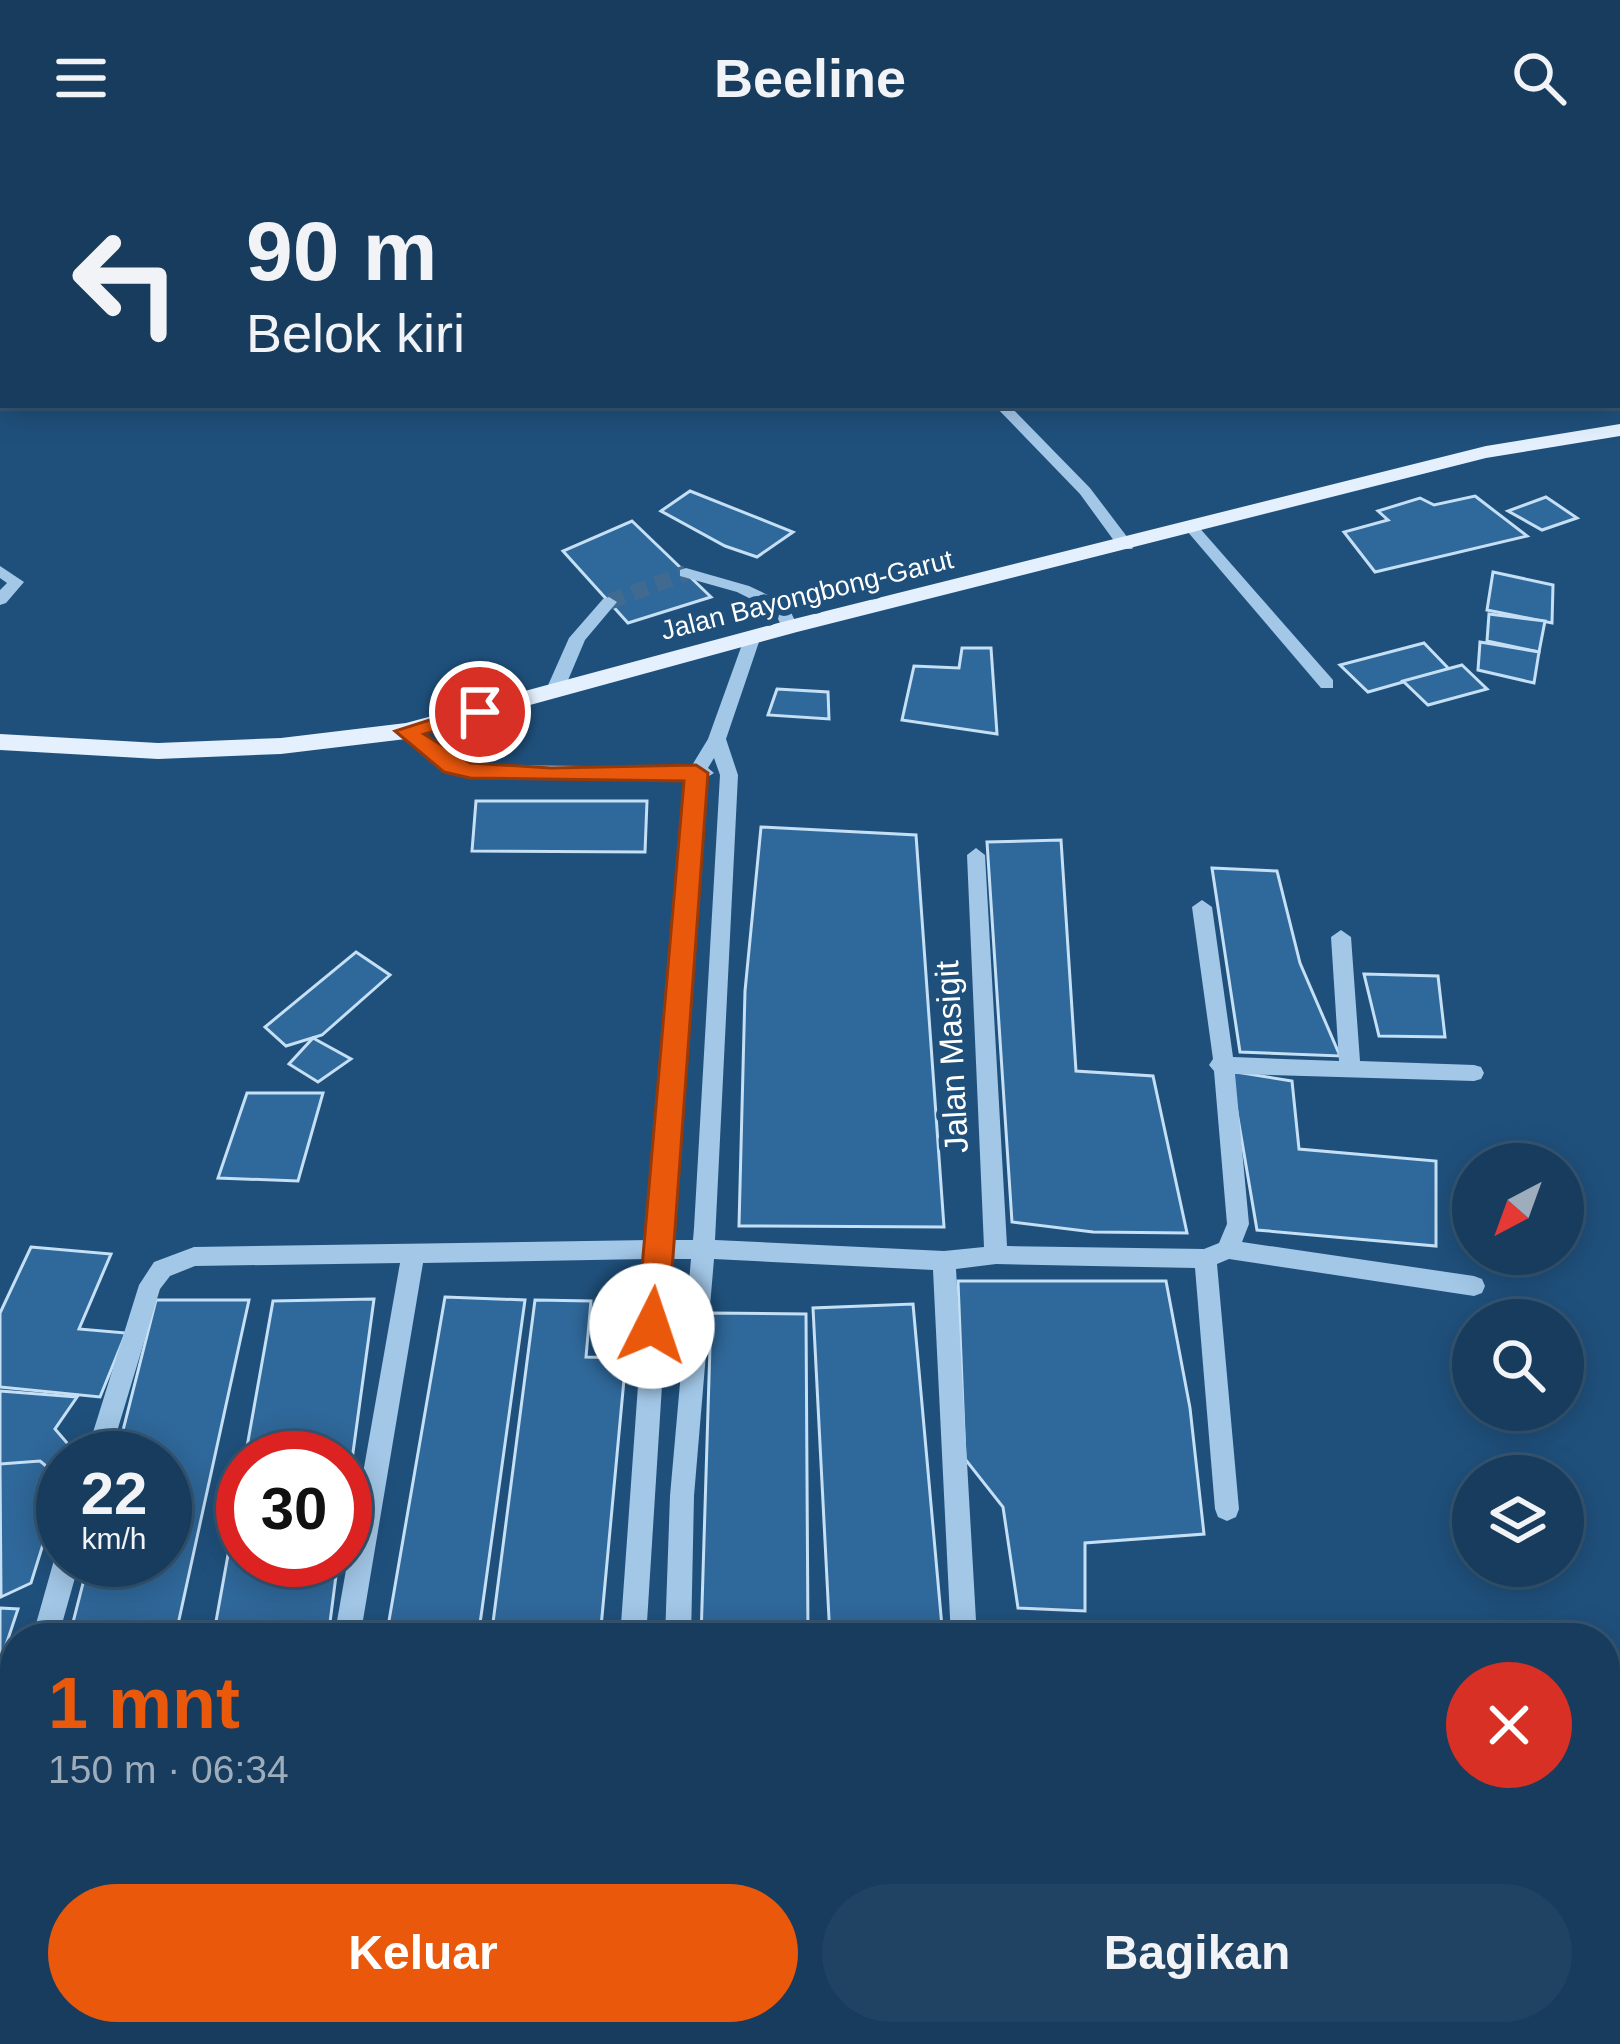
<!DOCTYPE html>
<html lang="id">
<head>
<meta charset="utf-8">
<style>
  body { margin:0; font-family:Helvetica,sans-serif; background:#204363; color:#f1f3f6; height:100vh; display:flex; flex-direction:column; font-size:45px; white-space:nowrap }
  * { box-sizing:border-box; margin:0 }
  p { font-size:39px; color:#9eadbc }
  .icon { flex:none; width:66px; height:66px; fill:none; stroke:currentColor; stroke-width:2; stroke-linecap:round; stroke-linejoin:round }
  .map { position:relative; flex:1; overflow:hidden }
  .drawer { position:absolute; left:0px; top:1467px; width:1620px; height:423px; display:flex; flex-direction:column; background:#173c5d; border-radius:48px 48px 0 0; box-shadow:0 6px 30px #0003,0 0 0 3px #365672 }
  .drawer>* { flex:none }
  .top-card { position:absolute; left:0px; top:0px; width:1620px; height:252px; box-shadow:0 6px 30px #0003,0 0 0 3px #365672; background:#173c5d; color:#f1f3f6; overflow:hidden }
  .needle { width:78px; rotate:221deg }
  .buttons { position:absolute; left:1452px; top:987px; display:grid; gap:24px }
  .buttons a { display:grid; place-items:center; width:132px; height:132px; border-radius:50%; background:#173c5d; box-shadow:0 6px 30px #0003,0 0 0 3px #365672; font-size:60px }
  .speed { position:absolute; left:36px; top:1275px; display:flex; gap:24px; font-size:60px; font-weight:700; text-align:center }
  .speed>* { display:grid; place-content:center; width:156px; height:156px; border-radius:50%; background:#173c5d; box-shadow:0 6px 30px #0003,0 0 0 3px #365672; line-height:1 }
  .speed small { font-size:30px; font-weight:400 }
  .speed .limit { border:18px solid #d22; background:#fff; color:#111 }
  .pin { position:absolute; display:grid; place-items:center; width:102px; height:102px; color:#fff; margin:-51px; border:6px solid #fff; border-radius:50%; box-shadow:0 3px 12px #0007 }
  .me { position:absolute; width:132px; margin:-66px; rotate:4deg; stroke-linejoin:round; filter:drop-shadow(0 0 9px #0008) }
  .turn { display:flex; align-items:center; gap:42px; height:252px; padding:0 48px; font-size:54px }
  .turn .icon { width:156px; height:156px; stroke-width:2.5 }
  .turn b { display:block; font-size:84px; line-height:102px }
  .round { display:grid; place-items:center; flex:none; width:126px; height:126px; border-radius:63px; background:#204363 }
  .head { display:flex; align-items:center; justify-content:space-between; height:204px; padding:0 48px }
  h1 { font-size:72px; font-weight:700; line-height:90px; color:#ea580c }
  .cta { display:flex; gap:24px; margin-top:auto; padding:24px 48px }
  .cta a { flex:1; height:138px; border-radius:72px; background:#ea580c; color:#fff; font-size:48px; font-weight:700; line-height:138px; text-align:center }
  .cta a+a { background:#204363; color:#f1f3f6 }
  header { display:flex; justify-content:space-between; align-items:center; height:156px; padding:0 48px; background:#173c5d; font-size:54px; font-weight:700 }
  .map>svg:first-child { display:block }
  .building { fill:#2f689a; stroke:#c5dff5; stroke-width:3 }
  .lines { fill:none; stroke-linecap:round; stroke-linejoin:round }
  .minor-tunnel { stroke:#416a90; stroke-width:16; stroke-dasharray:16 9; stroke-linecap:butt }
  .minor { fill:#a2c7e7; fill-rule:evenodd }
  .major { fill:#e4f0fd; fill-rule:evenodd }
  .route { fill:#ea580c; stroke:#983908; stroke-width:3 }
  .labels { text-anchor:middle; stroke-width:12; stroke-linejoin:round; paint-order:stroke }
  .far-street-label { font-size:27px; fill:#fff; stroke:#1f507c }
  .street-label { font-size:33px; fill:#fff; stroke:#1f507c }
</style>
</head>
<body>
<header><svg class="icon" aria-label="menu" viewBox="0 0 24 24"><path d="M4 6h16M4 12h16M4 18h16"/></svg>Beeline<svg class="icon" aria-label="search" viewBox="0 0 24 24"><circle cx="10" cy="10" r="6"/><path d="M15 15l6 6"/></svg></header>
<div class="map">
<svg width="1620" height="1888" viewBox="0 0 1620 1888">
  <rect width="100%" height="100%" fill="#1f507c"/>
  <!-- building -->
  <g class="building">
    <polygon points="690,335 793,376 757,401 725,390 661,355"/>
    <polygon points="1475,340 1527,380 1375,416 1344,376 1388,364 1378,355 1420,342 1434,349"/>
    <polygon points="1546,341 1577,362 1542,374 1508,355"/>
    <polygon points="632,365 711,441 628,467 563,395"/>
    <polygon points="1493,416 1553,429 1552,467 1487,454"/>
    <polygon points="1489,458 1545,465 1539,496 1487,485"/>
    <polygon points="1480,486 1539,496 1534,527 1478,514"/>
    <polygon points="1424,487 1449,513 1368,536 1340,509"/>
    <polygon points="962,492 991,492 997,578 902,564 914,510 959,512"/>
    <polygon points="1462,509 1487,533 1428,549 1403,525"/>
    <polygon points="777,533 828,536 829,563 768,559"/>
    <polygon points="476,645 647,645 645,696 472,695"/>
    <polygon points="761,671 916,679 944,1071 739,1070 745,835"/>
    <polygon points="1061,684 1076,915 1153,920 1187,1077 1093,1076 1012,1066 987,686"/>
    <polygon points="1212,712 1277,715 1300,807 1340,900 1240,896"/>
    <polygon points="356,796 390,819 322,879 286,890 265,871"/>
    <polygon points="1364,818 1438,820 1445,881 1379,880"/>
    <polygon points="313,882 351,903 318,926 289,908"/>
    <polygon points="1230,915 1292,925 1299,993 1436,1005 1436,1090 1257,1074"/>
    <polygon points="247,937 323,937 298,1025 218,1022"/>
    <polygon points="31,1091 111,1098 79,1173 126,1177 100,1241 0,1231 0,1157"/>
    <polygon points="958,1125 1166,1125 1190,1252 1204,1378 1085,1387 1085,1455 1018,1452 1003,1351 965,1303"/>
    <polygon points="445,1141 525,1144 478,1482 386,1482"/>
    <polygon points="374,1143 345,1355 345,1302 245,1302 273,1145"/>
    <polygon points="156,1144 249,1144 175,1482 69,1482 89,1404 165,1404 165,1302 116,1302"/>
    <polygon points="535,1144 591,1145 586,1201 626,1202 600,1482 491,1482"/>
    <polygon points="913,1148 943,1482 830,1482 813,1152"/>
    <polygon points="711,1157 806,1158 808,1482 701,1482"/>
    <polygon points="0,1235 77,1241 55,1273 74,1295 71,1302 63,1302 63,1322 0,1317"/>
    <polygon points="40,1305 63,1324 31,1427 1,1441 0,1308"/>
    <polygon points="243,1316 243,1404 338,1404 328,1482 213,1482"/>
    <polygon points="0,1452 18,1453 0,1507"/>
  </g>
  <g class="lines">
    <!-- minor-tunnel -->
    <polyline class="minor-tunnel" points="609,446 686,417"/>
    <!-- minor -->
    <g class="minor">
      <polygon points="994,249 1009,249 1090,332 1134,390 1132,393 1120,393 1080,338"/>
      <polygon points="1192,367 1197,369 1333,524 1333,532 1321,532 1187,375 1187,369"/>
      <polygon points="0,410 24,426 6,447 0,449 0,434 7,427 0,422"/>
      <polygon points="686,412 749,430 787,448 798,471 790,476 784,475 774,455 737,436 680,420 680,414"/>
      <polygon points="609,441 617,446 585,484 563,536 554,541 548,540 545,536 569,482 603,443"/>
      <path d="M752,478L760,483L726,583L738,619L715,1084L944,1095L984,1091L967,699L976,692L985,699L1007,1090L1204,1093L1219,1087L1227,1068L1214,915L1209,909L1213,903L1192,751L1202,744L1212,751L1233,901L1339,905L1331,781L1341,774L1351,781L1360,905L1474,909L1481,911L1484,917L1481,923L1474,925L1235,918L1249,1068L1242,1086L1474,1120L1482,1123L1485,1130L1482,1137L1474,1140L1229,1103L1217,1108L1239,1353L1236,1361L1227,1365L1218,1361L1215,1353L1195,1112L996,1108L956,1113L977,1482H951L933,1114L714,1103L694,1340L691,1482H665L670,1340L691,1103H670L646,1482H620L647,1103L423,1107L360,1482H334L400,1107L195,1110L170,1120L160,1133L109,1302H85L139,1129L154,1106L194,1091L649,1084L679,673L686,623L470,621L434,608L397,575L406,569L412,571L446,600L472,609L691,611L708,583L744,483ZM714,602L720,619L694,1072L693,1084H671L697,673L704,623L714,617L708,612Z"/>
      <polygon points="63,1393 63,1404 80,1404 58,1482 32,1482 54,1404"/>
      <rect x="0" y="1542" width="15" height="26"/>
      <polygon points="15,1582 15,1647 10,1661 0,1665 0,1601 5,1586"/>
      <polygon points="260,1875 290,1875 288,1888 258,1888"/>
      <rect x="553" y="1875" width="30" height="13"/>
    </g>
    <!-- major -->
    <polygon class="major" points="1620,268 1620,280 1486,302 797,476 406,583 281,598 158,603 0,594 0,578 158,587 281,582 406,567 782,466 1486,290"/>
  </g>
  <!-- route -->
  <polygon class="route" points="480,548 491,556 488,561 424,578 470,607 551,612 696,609 708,617 668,1170 652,1183 637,1170 684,625 470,622 444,616 395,575"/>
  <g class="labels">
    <!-- far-street labels -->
    <g class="far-street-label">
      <text transform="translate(807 439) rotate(-14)" y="9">Jalan Bayongbong-Garut</text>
    </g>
    <!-- street labels -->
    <g class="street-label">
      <text transform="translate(951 901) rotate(-93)" y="12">Jalan Masigit</text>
    </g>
  </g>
</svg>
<div class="buttons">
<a><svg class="needle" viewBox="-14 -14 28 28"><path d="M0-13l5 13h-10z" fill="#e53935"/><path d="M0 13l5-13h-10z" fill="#9eadbc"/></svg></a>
<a><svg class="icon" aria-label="search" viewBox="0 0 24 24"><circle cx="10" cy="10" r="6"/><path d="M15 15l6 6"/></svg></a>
<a><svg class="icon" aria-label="layers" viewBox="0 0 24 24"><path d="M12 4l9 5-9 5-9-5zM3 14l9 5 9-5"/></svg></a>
</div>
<div class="speed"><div>22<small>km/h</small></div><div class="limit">30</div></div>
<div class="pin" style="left:480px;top:556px;background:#d93025"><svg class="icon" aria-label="arrive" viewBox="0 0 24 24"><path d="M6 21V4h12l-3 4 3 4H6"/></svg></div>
<svg class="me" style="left:652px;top:1170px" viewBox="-20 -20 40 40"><circle r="19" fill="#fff"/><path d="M0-13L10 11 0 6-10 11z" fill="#ea580c"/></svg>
<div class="top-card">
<div class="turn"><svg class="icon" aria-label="left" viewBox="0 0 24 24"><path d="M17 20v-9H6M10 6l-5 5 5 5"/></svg><div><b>90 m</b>Belok kiri</div></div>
</div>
<section class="drawer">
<div class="head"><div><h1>1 mnt</h1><p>150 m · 06:34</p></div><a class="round" style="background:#d93025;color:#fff"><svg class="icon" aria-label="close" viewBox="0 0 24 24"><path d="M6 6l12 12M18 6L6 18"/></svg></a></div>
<div class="cta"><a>Keluar</a><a>Bagikan</a></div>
</section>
</div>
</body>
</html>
